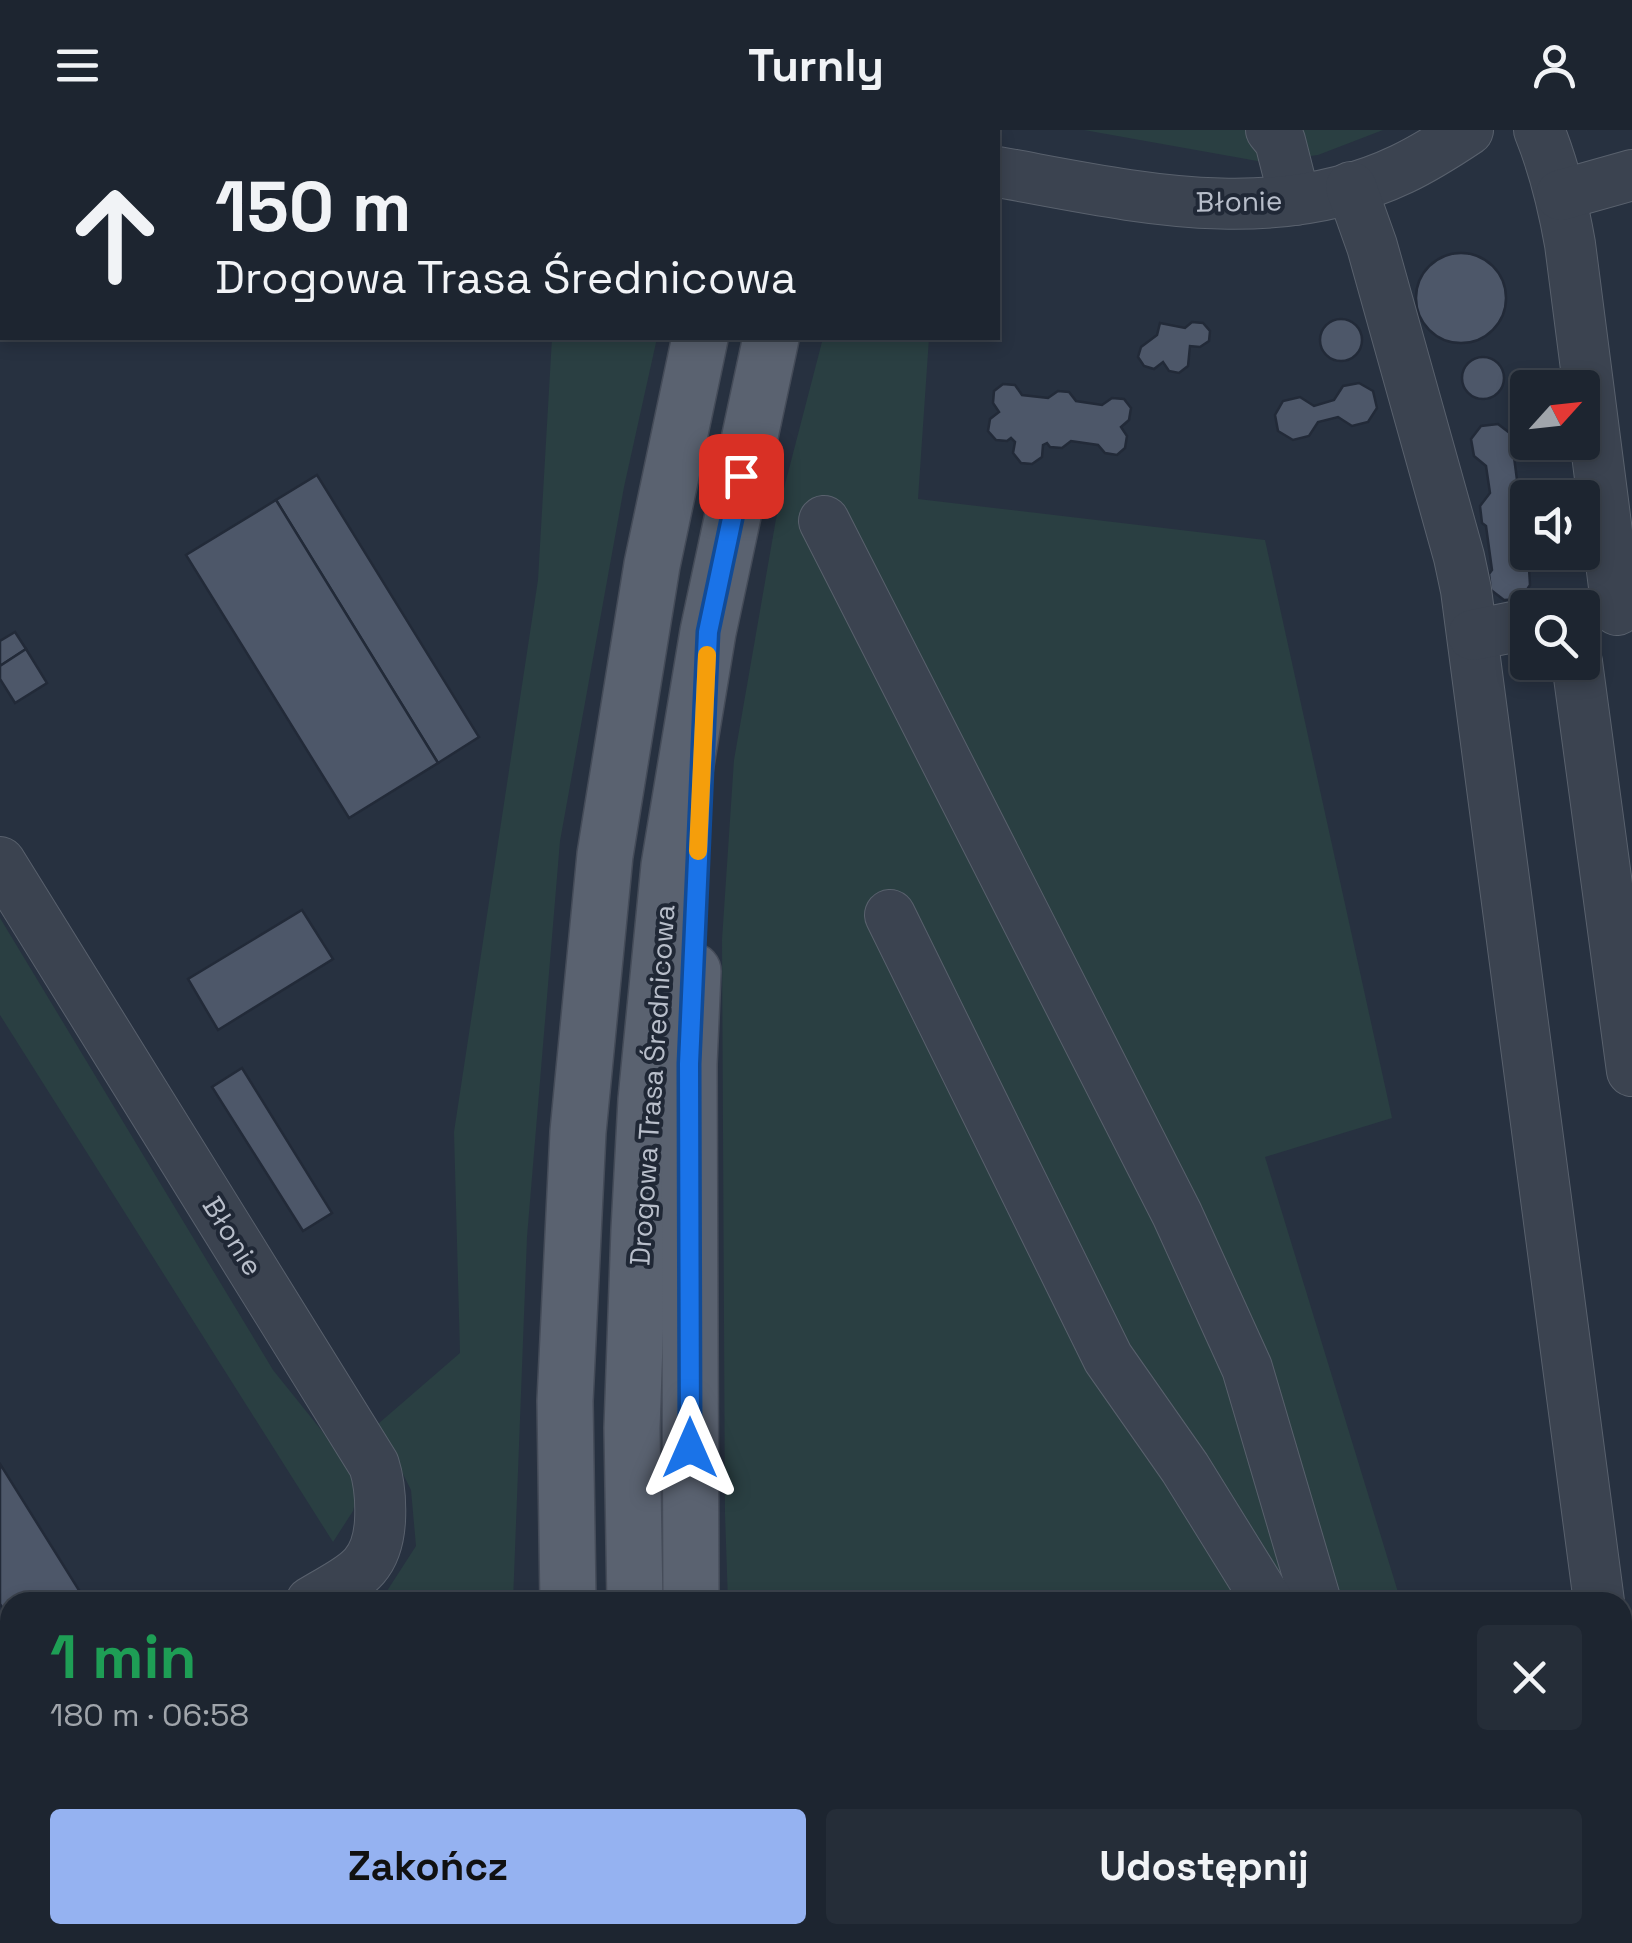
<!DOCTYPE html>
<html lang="pl">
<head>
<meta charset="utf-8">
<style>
  body { margin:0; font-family:"Space Grotesk",sans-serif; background:#252d38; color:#f1f3f6; height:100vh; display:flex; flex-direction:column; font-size:38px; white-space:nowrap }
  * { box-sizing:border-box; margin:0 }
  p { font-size:32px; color:#a0a5ab }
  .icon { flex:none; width:55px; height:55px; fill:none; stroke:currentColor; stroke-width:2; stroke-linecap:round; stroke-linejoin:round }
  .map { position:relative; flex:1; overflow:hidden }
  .panel { position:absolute; left:0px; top:1462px; width:1632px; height:352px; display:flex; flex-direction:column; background:#1d2530; border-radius:30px 30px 0 0; box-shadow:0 5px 15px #0003,0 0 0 2px #3b424c }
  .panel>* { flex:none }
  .banner { position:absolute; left:0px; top:0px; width:1000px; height:210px; box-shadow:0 5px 15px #0003,0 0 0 2px #3b424c; background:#1d2530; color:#f1f3f6; overflow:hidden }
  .needle { width:65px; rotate:63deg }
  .tools { position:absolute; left:1510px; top:240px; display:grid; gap:20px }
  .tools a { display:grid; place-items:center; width:90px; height:90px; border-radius:10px; background:#1d2530; box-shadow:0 5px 15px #0003,0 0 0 2px #3b424c; font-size:50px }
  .pin { position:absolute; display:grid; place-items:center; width:85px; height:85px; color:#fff; margin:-42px; border-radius:20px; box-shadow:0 5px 15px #0006 }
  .me { position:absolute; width:110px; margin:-55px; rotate:0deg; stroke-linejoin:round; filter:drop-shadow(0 0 8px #0008) }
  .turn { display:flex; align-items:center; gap:35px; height:210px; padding:0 50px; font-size:45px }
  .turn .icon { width:130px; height:130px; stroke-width:2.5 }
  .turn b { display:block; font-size:70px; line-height:85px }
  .round { display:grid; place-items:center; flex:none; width:105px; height:105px; border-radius:10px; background:#252d38 }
  .summary { display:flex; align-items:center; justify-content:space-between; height:170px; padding:0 50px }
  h1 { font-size:60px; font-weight:700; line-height:75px; color:#1e9e55 }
  .primary-button { display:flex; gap:20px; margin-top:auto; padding:20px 50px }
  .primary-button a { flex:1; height:115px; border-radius:10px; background:#95b2f1; color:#111; font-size:40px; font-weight:700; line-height:115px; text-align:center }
  .primary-button a+a { background:#252d38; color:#f1f3f6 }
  header { display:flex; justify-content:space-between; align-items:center; height:130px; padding:0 50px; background:#1d2530; font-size:45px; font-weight:700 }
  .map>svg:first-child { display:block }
  .green { fill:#2a3f42 }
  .building { fill:#4d5769; stroke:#222a38; stroke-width:2.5 }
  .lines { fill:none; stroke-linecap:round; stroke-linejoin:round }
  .minor-casing { stroke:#59616d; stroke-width:52 }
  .major-casing { stroke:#454c59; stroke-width:58 }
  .minor { stroke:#3b4350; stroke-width:50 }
  .major { stroke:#5a6270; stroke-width:55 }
  .route-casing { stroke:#114b97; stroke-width:25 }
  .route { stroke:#1a73e8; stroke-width:18 }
  .slow { stroke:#f59e0b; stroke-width:18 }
  .labels { text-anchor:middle; stroke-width:8; stroke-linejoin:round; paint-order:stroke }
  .street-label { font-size:28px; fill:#b8beca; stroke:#202836 }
</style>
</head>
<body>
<header><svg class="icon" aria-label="menu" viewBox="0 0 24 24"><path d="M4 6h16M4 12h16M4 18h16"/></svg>Turnly<svg class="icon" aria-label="person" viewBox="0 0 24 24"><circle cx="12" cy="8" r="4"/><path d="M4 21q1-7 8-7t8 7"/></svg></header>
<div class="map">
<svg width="1632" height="1813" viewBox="0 0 1632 1813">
  <rect width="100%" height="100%" fill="#273140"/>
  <!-- green -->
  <g class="green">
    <polygon points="1084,0 1383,0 1318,25 1263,32"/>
    <polygon points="552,208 657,208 624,357 560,711 527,1107 513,1472 370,1472 385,1464 416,1416 411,1360 378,1294 460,1223 454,1002 538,450"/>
    <polygon points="823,208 929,208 918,369 1265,410 1392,988 1265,1027 1401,1472 728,1472 725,1384 722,810 734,630 776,389"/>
    <polygon points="0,788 273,1240 322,1301 359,1356 353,1381 333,1412 0,885"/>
    <polygon points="10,1691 10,1805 530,1805 531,1813 0,1813 0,1697"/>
    <polygon points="750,1805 1502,1805 1505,1813 751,1813"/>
  </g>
  <!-- building -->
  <g class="building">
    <circle cx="1461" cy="168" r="45"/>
    <circle cx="1341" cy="210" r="21"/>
    <polygon points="1192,192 1203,193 1210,201 1209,211 1200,217 1190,216 1188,236 1179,243 1169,241 1163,232 1154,239 1144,236 1138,227 1141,217 1157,205 1160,193 1185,198"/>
    <circle cx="1483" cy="248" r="21"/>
    <polygon points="1359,253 1373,261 1377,278 1368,292 1352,296 1338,287 1318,292 1309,306 1293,310 1278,301 1275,285 1283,271 1300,267 1314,276 1334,270 1343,256"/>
    <polygon points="1003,254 1015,255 1022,265 1048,268 1058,261 1069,262 1076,271 1102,275 1112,268 1124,269 1131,278 1129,290 1121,297 1127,306 1125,318 1117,325 1105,323 1098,315 1071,311 1062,318 1050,317 1047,313 1043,315 1042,327 1032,334 1021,333 1013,323 1015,312 1011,308 1007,311 996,310 988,301 990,289 999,282 993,273 994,261"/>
    <polygon points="1498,294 1511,304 1522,388 1520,392 1525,436 1529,438 1530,455 1521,469 1504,470 1491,460 1489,444 1492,440 1486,396 1482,393 1480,376 1490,363 1486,336 1474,326 1471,309 1481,296"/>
    <polygon points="317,345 479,607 438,633 276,370"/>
    <polygon points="276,370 438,633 349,688 186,425"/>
    <polygon points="15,502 26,519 0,536 0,511"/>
    <polygon points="26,519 47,553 15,573 0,549 0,536"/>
    <polygon points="302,780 333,829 218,900 188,849"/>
    <polygon points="242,938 332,1083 303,1101 212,957"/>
    <polygon points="0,1334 82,1465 70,1472 10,1472 10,1490 0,1474"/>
  </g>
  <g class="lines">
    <!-- minor casing -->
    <g class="minor-casing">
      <g id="minor">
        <polyline points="1271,0 1280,11 1295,70"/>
        <path d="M1539,0C1554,37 1563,74 1570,114L1617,480"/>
        <path d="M998,42C1132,66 1272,101 1402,39C1425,28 1447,14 1468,0"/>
        <polyline points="1351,57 1372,116 1459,427 1466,460 1599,1472"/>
        <polyline points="1561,65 1632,45"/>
        <polyline points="824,391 1177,1084 1247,1238 1316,1472"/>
        <polyline points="1473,505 1528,494"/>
        <polyline points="1577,532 1632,941"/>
        <path d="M0,732L374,1335C380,1354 381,1371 380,1391C377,1442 350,1448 311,1472"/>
        <polyline points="890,785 1108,1228 1185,1338 1268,1472"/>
        <polyline points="1622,1654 1632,1727"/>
        <polyline points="0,1664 10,1658"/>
        <polyline points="1622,1775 1632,1768"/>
        <polyline points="1495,1805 1507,1813"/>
        <polyline points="1576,1813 1586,1805"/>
      </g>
    </g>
    <!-- major casing -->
    <g class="major-casing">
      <g id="major">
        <polyline points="748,2 749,0"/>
        <polyline points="829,2 829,0"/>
        <polyline points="568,1472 565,1271 578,1002 605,725 652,435 700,208"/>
        <polyline points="635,1472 632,1298 639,1100 646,970 669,736 708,502 771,208"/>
        <polyline points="691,1472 689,934 693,841"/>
        <polyline points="591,1805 591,1813"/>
        <polyline points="657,1805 658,1813"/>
        <polyline points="712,1805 713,1813"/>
      </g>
    </g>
    <!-- minor -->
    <use href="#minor" class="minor"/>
    <!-- major -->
    <use href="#major" class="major"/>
  </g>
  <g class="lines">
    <!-- route casing -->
    <g class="route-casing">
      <polyline id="route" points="690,1318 689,934 708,502 741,346"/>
    </g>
    <!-- route -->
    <use href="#route" class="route"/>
    <!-- slow -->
    <polyline class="slow" points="698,721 707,525"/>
  </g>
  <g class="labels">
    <!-- street labels -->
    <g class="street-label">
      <text transform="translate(1239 71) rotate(-1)" y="10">Błonie</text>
      <text transform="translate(652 955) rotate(-86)" y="10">Drogowa Trasa Średnicowa</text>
      <text transform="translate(233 1106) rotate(58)" y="10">Błonie</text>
    </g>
  </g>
</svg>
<div class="tools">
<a><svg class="needle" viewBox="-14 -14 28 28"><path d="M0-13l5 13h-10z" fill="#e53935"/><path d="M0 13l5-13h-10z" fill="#a0a5ab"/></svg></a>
<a><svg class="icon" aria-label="sound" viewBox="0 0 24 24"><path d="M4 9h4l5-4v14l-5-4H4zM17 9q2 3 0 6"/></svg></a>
<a><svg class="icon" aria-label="search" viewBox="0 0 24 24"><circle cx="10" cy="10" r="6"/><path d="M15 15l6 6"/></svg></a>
</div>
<div class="pin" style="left:741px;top:346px;background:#d93025"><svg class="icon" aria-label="arrive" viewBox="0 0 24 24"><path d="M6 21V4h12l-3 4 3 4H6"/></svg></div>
<svg class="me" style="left:690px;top:1318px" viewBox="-20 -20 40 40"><path d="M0-17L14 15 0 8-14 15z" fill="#1a73e8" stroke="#fff" stroke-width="4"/></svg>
<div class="banner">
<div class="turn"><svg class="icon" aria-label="ahead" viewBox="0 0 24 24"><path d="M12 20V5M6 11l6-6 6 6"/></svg><div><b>150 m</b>Drogowa Trasa Średnicowa</div></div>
</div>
<section class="panel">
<div class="summary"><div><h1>1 min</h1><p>180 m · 06:58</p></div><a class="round"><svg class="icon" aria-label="close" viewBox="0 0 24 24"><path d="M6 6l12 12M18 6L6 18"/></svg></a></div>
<div class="primary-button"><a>Zakończ</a><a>Udostępnij</a></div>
</section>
</div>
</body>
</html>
